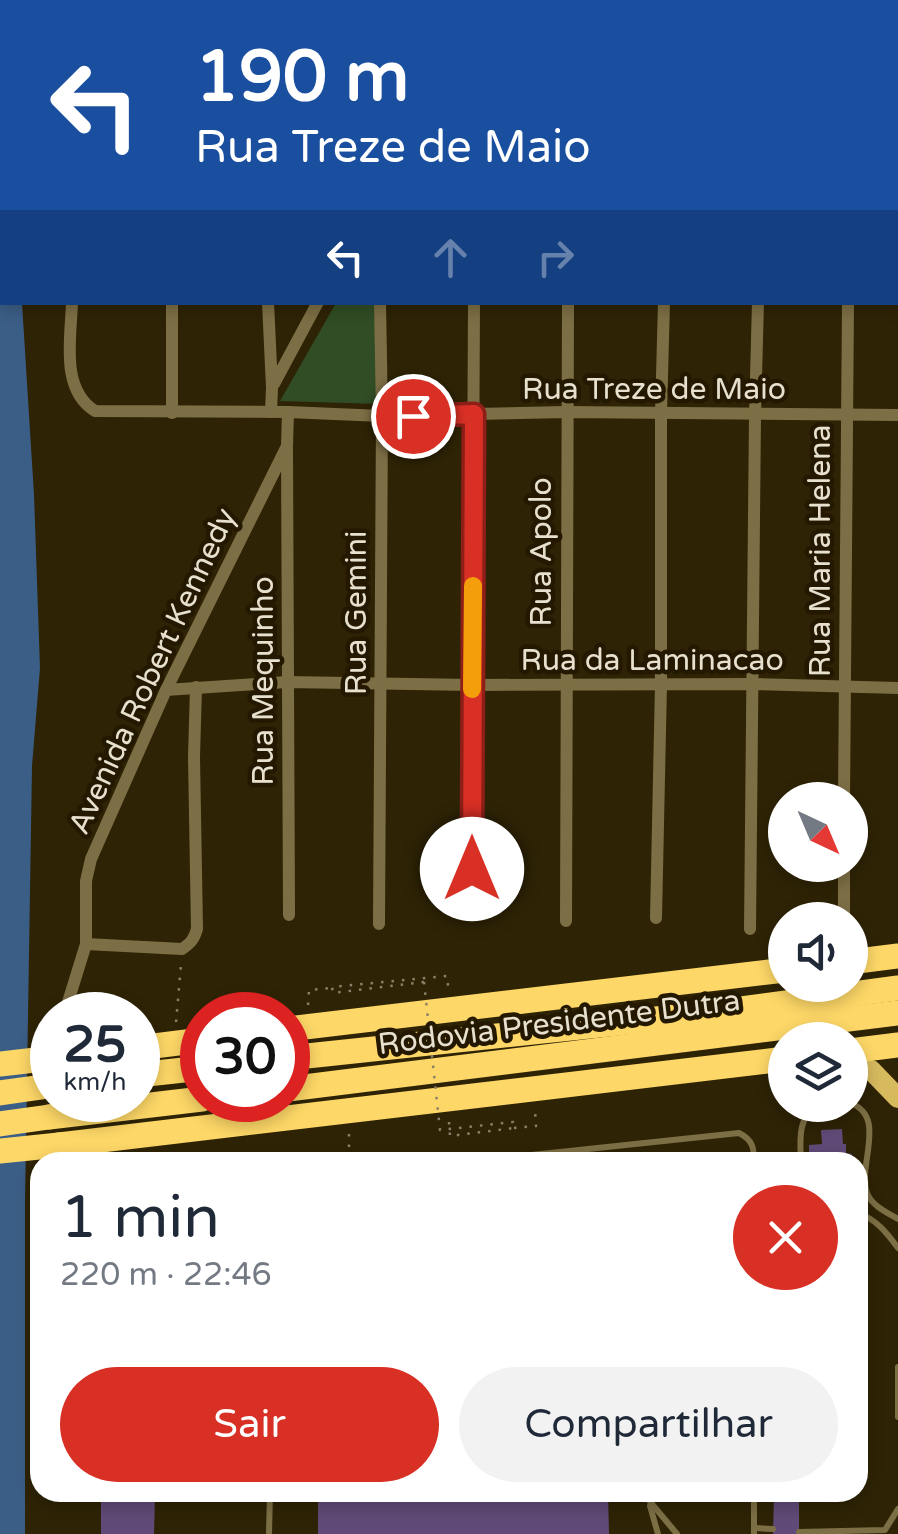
<!DOCTYPE html>
<html lang="pt">
<head>
<meta charset="utf-8">
<style>
  body { margin:0; font-family:"Varela Round",sans-serif; background:#f2f2f3; color:#1f2937; height:100vh; display:flex; flex-direction:column; font-size:38px; white-space:nowrap }
  * { box-sizing:border-box; margin:0 }
  p { font-size:32px; color:#747a83 }
  .icon { flex:none; width:55px; height:55px; fill:none; stroke:currentColor; stroke-width:2; stroke-linecap:round; stroke-linejoin:round }
  .map { position:relative; flex:1; overflow:hidden }
  .drawer { position:absolute; left:30px; top:1152px; width:838px; height:350px; display:flex; flex-direction:column; background:#fff; border-radius:30px; box-shadow:0 5px 15px #0003 }
  .drawer>* { flex:none }
  .top-card { position:absolute; left:0px; top:0px; width:900px; height:305px; box-shadow:0 5px 15px #0003; background:#1a4fa0; color:#fff; overflow:hidden }
  .needle { width:65px; rotate:136deg }
  .buttons { position:absolute; left:768px; top:782px; display:grid; gap:20px }
  .buttons a { display:grid; place-items:center; width:100px; height:100px; border-radius:50%; background:#fff; box-shadow:0 5px 15px #0003; font-size:50px }
  .speed { position:absolute; left:30px; top:992px; display:flex; gap:20px; font-size:50px; font-weight:700; text-align:center }
  .speed>* { display:grid; place-content:center; width:130px; height:130px; border-radius:50%; background:#fff; box-shadow:0 5px 15px #0003; line-height:1 }
  .speed small { font-size:25px; font-weight:400 }
  .speed .limit { border:15px solid #d22; background:#fff; color:#111 }
  .pin { position:absolute; display:grid; place-items:center; width:85px; height:85px; color:#fff; margin:-42px; border:5px solid #fff; border-radius:50%; box-shadow:0 2px 10px #0007 }
  .me { position:absolute; width:110px; margin:-55px; rotate:0deg; stroke-linejoin:round; filter:drop-shadow(0 0 8px #0008) }
  .turn { display:flex; align-items:center; gap:35px; height:210px; padding:0 30px; font-size:45px }
  .turn .icon { width:130px; height:130px; stroke-width:2.5 }
  .turn b { display:block; font-size:70px; line-height:85px }
  .lanes { display:flex; align-items:center; height:95px; padding:0 30px; background:#0003; justify-content:center; gap:50px; direction:ltr }
  .lanes .off { opacity:.35 }
  .round { display:grid; place-items:center; flex:none; width:105px; height:105px; border-radius:52px; background:#f2f2f3 }
  .summary { display:flex; align-items:center; justify-content:space-between; height:170px; padding:0 30px }
  h1 { font-size:60px; font-weight:600; line-height:75px }
  .primary-button { display:flex; gap:20px; margin-top:auto; padding:20px 30px }
  .primary-button a { flex:1; height:115px; border-radius:60px; background:#d93025; color:#fff; font-size:40px; font-weight:600; line-height:115px; text-align:center }
  .primary-button a+a { background:#f2f2f3; color:#1f2937 }
  .map>svg:first-child { display:block }
  .green { fill:#304d25 }
  .water { fill:#3b5e86 }
  .building { fill:#604a77 }
  .lines { fill:none; stroke-linecap:round; stroke-linejoin:round }
  .path { stroke:#898069; stroke-width:2.5; stroke-dasharray:2.5 8; stroke-linecap:butt }
  .lane { stroke:#7d6f45; stroke-width:6 }
  .street { stroke:#7d6f45; stroke-width:12 }
  .primary { stroke:#d8ba5e; stroke-width:20 }
  .highway { stroke:#fdd767; stroke-width:25 }
  .path-bridge { stroke:#898069; stroke-width:2.5; stroke-dasharray:2.5 8; stroke-linecap:butt }
  .highway-bridge { stroke:#fdd767; stroke-width:25 }
  .route-casing { stroke:#8d1f18; stroke-width:25 }
  .route { stroke:#d93025; stroke-width:18 }
  .slow { stroke:#f59e0b; stroke-width:18 }
  .labels { text-anchor:middle; stroke-width:9; stroke-linejoin:round; paint-order:stroke }
  .street-label { font-size:30px; fill:#e7e0cf; stroke:#241900 }
</style>
</head>
<body>
<div class="map">
<svg width="898" height="1534" viewBox="0 0 898 1534">
  <rect width="100%" height="100%" fill="#2e2305"/>
  <!-- green -->
  <polygon class="green" points="336,303 374,303 380,404 280,401"/>
  <!-- water -->
  <polygon class="water" points="0,0 21,0 21,2 2,2 2,302 22,303 34,495 40,668 32,766 25,1204 25,1534 0,1534"/>
  <!-- building -->
  <g class="building">
    <polygon points="842,1129 843,1144 846,1144 846,1153 852,1154 852,1162 809,1162 809,1145 822,1144 821,1130"/>
    <polygon points="318,1492 608,1492 609,1534 318,1534"/>
    <polygon points="812,1492 845,1492 845,1498 812,1497"/>
    <polygon points="128,1493 155,1496 154,1534 101,1534 101,1496"/>
    <polygon points="799,1494 799,1534 773,1534 774,1495"/>
  </g>
  <g class="lines">
    <!-- path -->
    <g class="path">
      <polyline points="424,982 333,993 332,987 447,976 448,986"/>
      <polyline points="308,1005 309,990 331,988"/>
      <polyline points="231,1015 281,1009"/>
      <polyline points="176,1022 181,965"/>
      <polyline points="449,1122 450,1136"/>
      <polyline points="514,1128 536,1126 535,1110"/>
      <polyline points="349,1134 349,1162"/>
    </g>
    <!-- lane -->
    <g class="lane">
      <path d="M850,1103C888,1116 857,1166 867,1193C872,1206 886,1212 898,1219"/>
      <path d="M419,1162L522,1156L739,1133C753,1140 754,1148 754,1162"/>
      <path d="M801,1162C800,1140 797,1115 820,1105"/>
      <path d="M858,1213C876,1219 887,1233 898,1248"/>
      <polyline points="898,1367 898,1417"/>
      <polyline points="642,1492 677,1534"/>
      <polyline points="650,1506 658,1534"/>
      <polyline points="754,1528 773,1529"/>
      <polyline points="799,1532 885,1530 898,1509"/>
      <polyline points="269,1534 270,1492"/>
      <polyline points="754,1534 754,1492"/>
    </g>
    <!-- street -->
    <g class="street">
      <polyline points="77,0 77,2"/>
      <polyline points="359,0 359,2"/>
      <polyline points="671,0 671,2"/>
      <polyline points="170,2 170,0"/>
      <polyline points="261,2 261,0"/>
      <polyline points="450,2 450,0"/>
      <polyline points="488,2 489,0"/>
      <polyline points="574,2 574,0"/>
      <polyline points="766,2 766,0"/>
      <polyline points="854,2 854,0"/>
      <path d="M72,302C71,338 60,389 95,411L288,412L382,416L566,412L898,415"/>
      <polyline points="172,302 172,413"/>
      <polyline points="268,302 272,388 271,412"/>
      <polyline points="274,384 318,302"/>
      <polyline points="287,449 289,915"/>
      <polyline points="166,690 287,682 473,685 753,684 898,688"/>
      <polyline points="844,800 848,302"/>
      <polyline points="471,906 474,302"/>
      <polyline points="656,918 661,684 661,414 664,302"/>
      <polyline points="844,920 844,865"/>
      <polyline points="566,921 568,302"/>
      <polyline points="379,924 382,416 380,302"/>
      <polyline points="750,929 755,415 758,302"/>
      <path d="M86,944L182,949C191,943 194,939 197,929L194,757L196,687"/>
      <polyline points="64,1015 86,944 86,881 91,859 166,690 287,446 288,412"/>
    </g>
    <!-- primary -->
    <polyline class="primary" points="850,1065 871,1070 898,1098"/>
    <!-- highway -->
    <g class="highway">
      <polyline points="850,962 898,956"/>
      <polyline points="288,1029 785,970"/>
      <polyline points="138,1048 202,1040"/>
      <polyline points="850,1051 898,1045"/>
      <polyline points="288,1058 703,1014 898,988"/>
      <polyline points="138,1075 202,1068"/>
      <polyline points="288,1089 898,1013"/>
      <polyline points="49,1117 202,1099"/>
      <polyline points="59,1145 785,1059"/>
    </g>
    <!-- path-bridge -->
    <polyline class="path-bridge" points="424,982 440,1130 513,1122 514,1128 450,1136"/>
    <!-- highway-bridge -->
    <g class="highway-bridge">
      <polyline points="0,1064 44,1059"/>
      <polyline points="0,1093 42,1087"/>
      <polyline points="0,1124 49,1117"/>
      <polyline points="0,1151 59,1145"/>
    </g>
  </g>
  <g class="lines">
    <!-- route casing -->
    <g class="route-casing">
      <polyline id="route" points="413,416 474,414 472,869"/>
    </g>
    <!-- route -->
    <use href="#route" class="route"/>
    <!-- slow -->
    <polyline class="slow" points="472,689 473,586"/>
  </g>
  <g class="labels">
    <!-- street labels -->
    <g class="street-label">
      <text x="654" y="399">Rua Treze de Maio</text>
      <text transform="translate(820 551) rotate(-90)" y="10">Rua Maria Helena</text>
      <text transform="translate(541 552) rotate(-90)" y="10">Rua Apolo</text>
      <text transform="translate(356 613) rotate(-90)" y="10">Rua Gemini</text>
      <text x="652" y="670">Rua da Laminacao</text>
      <text transform="translate(152 671) rotate(-65)" y="10">Avenida Robert Kennedy</text>
      <text transform="translate(263 681) rotate(-90)" y="10">Rua Mequinho</text>
      <text transform="translate(559 1022) rotate(-7)" y="10">Rodovia Presidente Dutra</text>
    </g>
  </g>
</svg>
<div class="buttons">
<a><svg class="needle" viewBox="-14 -14 28 28"><path d="M0-13l5 13h-10z" fill="#e53935"/><path d="M0 13l5-13h-10z" fill="#747a83"/></svg></a>
<a><svg class="icon" aria-label="sound" viewBox="0 0 24 24"><path d="M4 9h4l5-4v14l-5-4H4zM17 9q2 3 0 6"/></svg></a>
<a><svg class="icon" aria-label="layers" viewBox="0 0 24 24"><path d="M12 4l9 5-9 5-9-5zM3 14l9 5 9-5"/></svg></a>
</div>
<div class="speed"><div>25<small>km/h</small></div><div class="limit">30</div></div>
<div class="pin" style="left:413px;top:416px;background:#d93025"><svg class="icon" aria-label="arrive" viewBox="0 0 24 24"><path d="M6 21V4h12l-3 4 3 4H6"/></svg></div>
<svg class="me" style="left:472px;top:869px" viewBox="-20 -20 40 40"><circle r="19" fill="#fff"/><path d="M0-13L10 11 0 6-10 11z" fill="#d93025"/></svg>
<div class="top-card">
<div class="turn"><svg class="icon" aria-label="left" viewBox="0 0 24 24"><path d="M17 20v-9H6M10 6l-5 5 5 5"/></svg><div><b>190 m</b>Rua Treze de Maio</div></div>
<div class="lanes"><svg class="icon" aria-label="left" viewBox="0 0 24 24"><path d="M17 20v-9H6M10 6l-5 5 5 5"/></svg><svg class="icon off" aria-label="ahead" viewBox="0 0 24 24"><path d="M12 20V5M6 11l6-6 6 6"/></svg><svg class="icon off" aria-label="right" viewBox="0 0 24 24"><path d="M7 20v-9h11M14 6l5 5-5 5"/></svg></div>
</div>
<section class="drawer">
<div class="summary"><div><h1>1 min</h1><p>220 m · 22:46</p></div><a class="round" style="background:#d93025;color:#fff"><svg class="icon" aria-label="close" viewBox="0 0 24 24"><path d="M6 6l12 12M18 6L6 18"/></svg></a></div>
<div class="primary-button"><a>Sair</a><a>Compartilhar</a></div>
</section>
</div>
</body>
</html>
